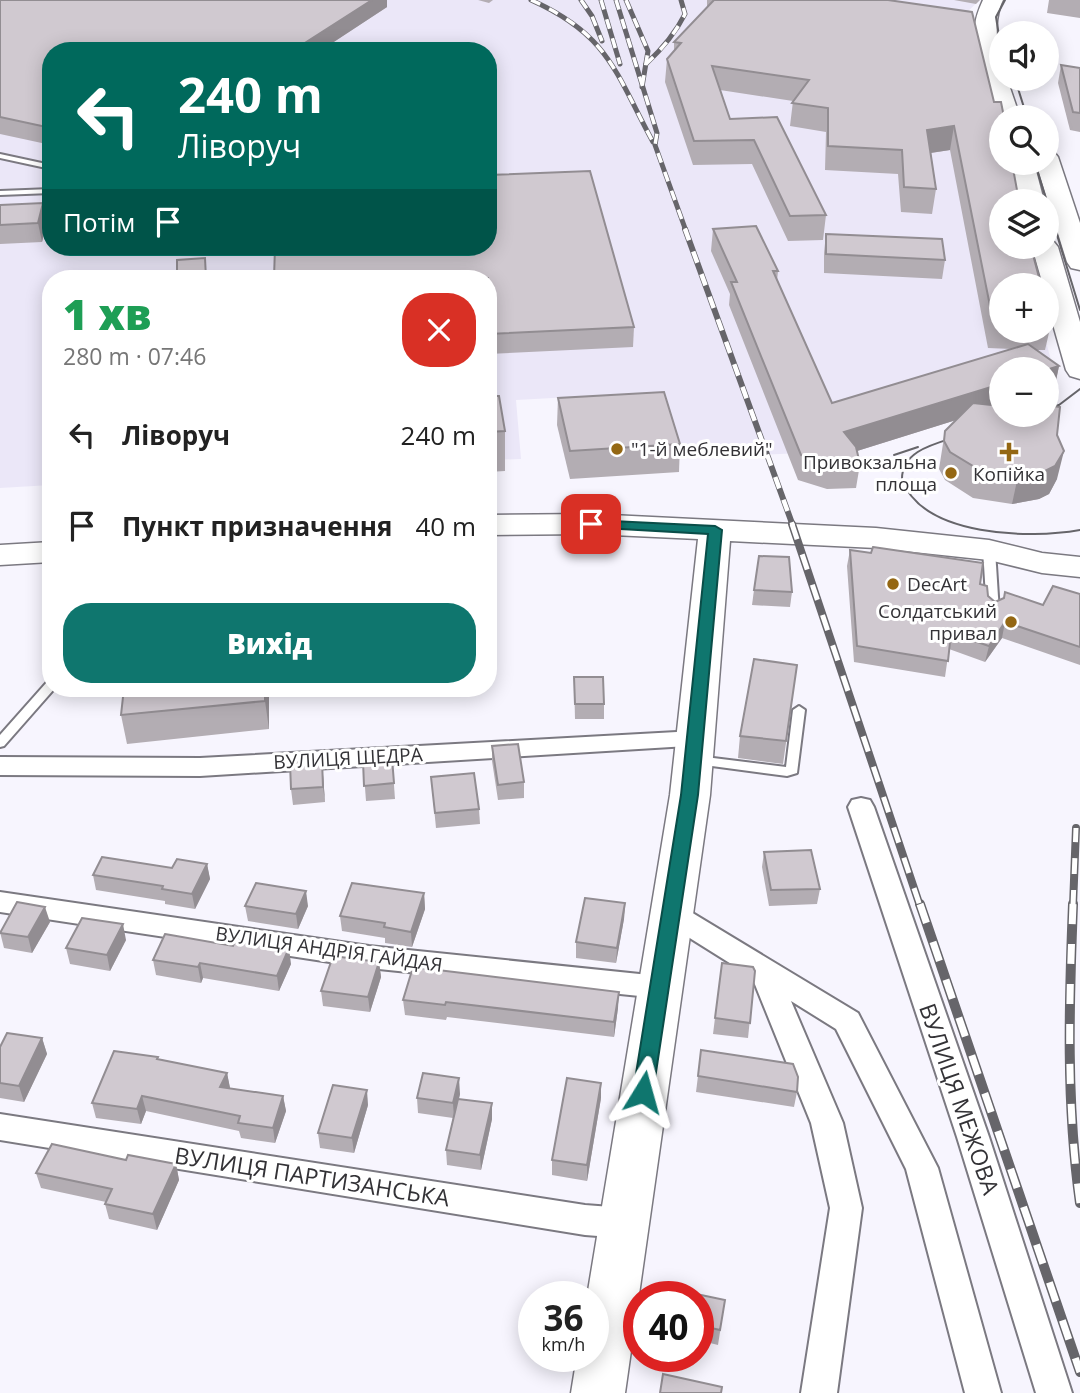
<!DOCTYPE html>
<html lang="uk">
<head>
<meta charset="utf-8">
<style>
  body { margin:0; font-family:"Open Sans",sans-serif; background:#f6f6f6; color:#222; height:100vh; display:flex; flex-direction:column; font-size:26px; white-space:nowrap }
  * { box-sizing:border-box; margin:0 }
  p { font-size:23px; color:#767676 }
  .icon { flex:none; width:38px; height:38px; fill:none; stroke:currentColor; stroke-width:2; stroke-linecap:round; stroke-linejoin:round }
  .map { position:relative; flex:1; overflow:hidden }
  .sheet { position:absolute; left:42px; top:270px; width:455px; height:427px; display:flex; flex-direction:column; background:#fff; border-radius:28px; box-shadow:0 4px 18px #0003 }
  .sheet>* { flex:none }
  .guide { position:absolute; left:42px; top:42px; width:455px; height:214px; border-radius:28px; box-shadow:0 4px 18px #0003; background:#00695c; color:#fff; overflow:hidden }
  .fabs { position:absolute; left:989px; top:21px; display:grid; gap:14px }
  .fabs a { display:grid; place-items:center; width:70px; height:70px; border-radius:50%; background:#fff; box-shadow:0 4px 18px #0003; font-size:35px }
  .speed { position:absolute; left:518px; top:1281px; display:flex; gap:14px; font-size:35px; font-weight:700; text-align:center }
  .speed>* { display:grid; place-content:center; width:91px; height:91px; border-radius:50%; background:#fff; box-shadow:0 4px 18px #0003; line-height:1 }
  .speed small { font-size:18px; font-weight:400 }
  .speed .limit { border:10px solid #d22; background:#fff; color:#111 }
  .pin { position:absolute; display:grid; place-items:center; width:60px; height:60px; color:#fff; margin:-30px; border-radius:14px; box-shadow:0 4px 10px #0006 }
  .me { position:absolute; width:77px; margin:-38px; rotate:8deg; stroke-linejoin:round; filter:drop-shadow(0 0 5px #0008) }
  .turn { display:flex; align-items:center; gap:24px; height:147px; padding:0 21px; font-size:32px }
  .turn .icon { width:91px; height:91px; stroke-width:2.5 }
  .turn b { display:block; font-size:49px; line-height:60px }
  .then { display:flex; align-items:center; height:66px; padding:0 21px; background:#0003; gap:14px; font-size:26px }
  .round { display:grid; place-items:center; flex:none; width:74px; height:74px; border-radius:28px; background:#f6f6f6 }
  .overview { display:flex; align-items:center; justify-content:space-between; height:119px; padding:0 21px }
  h1 { font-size:42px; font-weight:800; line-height:52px; color:#1e9e55 }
  .action { display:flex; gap:14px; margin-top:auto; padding:14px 21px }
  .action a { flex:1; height:80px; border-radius:28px; background:#0f766e; color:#fff; font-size:28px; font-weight:800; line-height:80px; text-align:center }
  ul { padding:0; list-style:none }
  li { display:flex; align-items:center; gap:21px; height:91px; padding:0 21px }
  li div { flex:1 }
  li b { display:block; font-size:26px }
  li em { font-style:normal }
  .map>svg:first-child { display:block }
  .built { fill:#ebe7f8; fill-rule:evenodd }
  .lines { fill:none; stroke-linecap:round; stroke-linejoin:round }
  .lane-casing { stroke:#7b7981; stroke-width:4 }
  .street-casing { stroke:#7b7981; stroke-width:4 }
  .secondary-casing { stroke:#7b7981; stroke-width:3 }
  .lane { fill:#fff; fill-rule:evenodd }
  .street { fill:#fff; fill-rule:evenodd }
  .secondary { fill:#fff; fill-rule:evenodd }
  .tram { stroke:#66656a; stroke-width:2 }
  .rail-far3-casing { stroke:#66656a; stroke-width:5 }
  .rail-far2-casing { stroke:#66656a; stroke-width:6 }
  .rail-far1-casing { stroke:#66656a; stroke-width:8 }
  .rail-casing { stroke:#66656a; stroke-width:10 }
  .rail-far3 { stroke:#fff; stroke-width:3.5; stroke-dasharray:10; stroke-linecap:butt }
  .rail-far2 { stroke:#fff; stroke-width:4.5; stroke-dasharray:12; stroke-linecap:butt }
  .rail-far1 { stroke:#fff; stroke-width:5; stroke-dasharray:16; stroke-linecap:butt }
  .rail { stroke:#fff; stroke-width:7; stroke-dasharray:20; stroke-linecap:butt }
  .wall { fill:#b3adb3 }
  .shaded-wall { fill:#928d92 }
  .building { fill:#d0c9d0; stroke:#928d92; stroke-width:2 }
  .route { fill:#0f766e; stroke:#0a4d48; stroke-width:2 }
  .poi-dot { fill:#946713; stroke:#fff; stroke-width:2.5 }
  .labels { text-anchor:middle; stroke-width:6; stroke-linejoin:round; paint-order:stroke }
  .poi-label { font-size:19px; fill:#333236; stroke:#fff; text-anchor:start }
  .street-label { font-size:19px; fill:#333236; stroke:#fff }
  .near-street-label { font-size:23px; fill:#333236; stroke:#fff }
</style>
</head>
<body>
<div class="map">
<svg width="1080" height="1393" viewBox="0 0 1080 1393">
  <rect width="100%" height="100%" fill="#f7f5fe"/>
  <!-- built -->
  <path class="built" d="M0,0H980L967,12L1001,201V331H1043L1059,389L1047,393L1046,369H1001L850,451L685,458L663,392L516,400L521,459L488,460V278H51V485L0,488ZM51,51H488V247H51Z"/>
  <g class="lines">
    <!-- lane casing -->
    <g class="lane-casing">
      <g id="lane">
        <polygon points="0,154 51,165 51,169 0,158"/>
        <polygon points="51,189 51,193 0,195 0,191"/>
        <polygon points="989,547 995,550 999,612 993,616 987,612 983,550"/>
        <polygon points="51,681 51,688 55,688 4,746 0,747 0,735 47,682"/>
        <polygon points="799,706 805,710 797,773 787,776 697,764 691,760 697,756 786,767 793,710"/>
      </g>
    </g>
    <!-- street casing -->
    <g class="street-casing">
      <g id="street">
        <polygon points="695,731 704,733 708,739 704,745 200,776 0,775 0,757 200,758"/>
        <polygon points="861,798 870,800 874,807 989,1137 1072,1393 1036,1393 957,1137 848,807 852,800"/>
        <polygon points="0,892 369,946 659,976 669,979 674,987 669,995 659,998 369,968 0,912"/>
        <polygon points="671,902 681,906 858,1013 938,1168 1001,1393 965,1393 906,1169 836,1029 791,1001 843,1123 862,1208 837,1393 801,1393 830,1208 811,1123 752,977 661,920 657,913 661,906"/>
        <polygon points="0,1114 585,1205 624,1208 636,1213 641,1223 636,1233 624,1238 585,1235 0,1140"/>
      </g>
    </g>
    <!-- secondary casing -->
    <g class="secondary-casing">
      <g id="secondary">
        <path d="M983,0H1003C990,26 1001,51 1001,79H1007L1020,117H1001V122C989,105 975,47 975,26C976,16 979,9 983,0Z"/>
        <polygon points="1046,150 1054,152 1058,157 1080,223 1080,270 1071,268 1067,262 1036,163 1046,163"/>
        <polygon points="1010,163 1034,163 1044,201 1020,201"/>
        <polygon points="1046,240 1054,242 1058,247 1080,322 1080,379 1070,376 1066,370 1046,300 1046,285 1043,285 1032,247 1046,247"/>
        <polygon points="591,514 876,528 989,540 1042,553 1080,557 1080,577 1042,573 989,560 876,548 730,541 710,795 625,1393 571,1393 577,1356 593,1356 593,1297 587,1297 670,795 698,539 591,534 488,535 488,515"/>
        <polygon points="51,542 51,562 0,565 0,545"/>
      </g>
    </g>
    <!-- lane -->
    <use href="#lane" class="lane"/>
    <!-- street -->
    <use href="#street" class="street"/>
    <!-- secondary -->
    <use href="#secondary" class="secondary"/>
    <!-- tram -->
    <g class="tram">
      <polyline points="1001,48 996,17 1005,0"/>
      <polyline points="1015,79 1027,117"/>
      <polyline points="1035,163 1080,310"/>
      <polyline points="1046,409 1059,405 1080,389"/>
      <path d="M962,435C939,443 901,449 902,480C924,537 1030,539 1080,530"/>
      <polyline points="894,455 918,447"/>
    </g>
    <!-- rail-far3 casing -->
    <g class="rail-far3-casing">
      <g id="rail-far3">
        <path d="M531,0C609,35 615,72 653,142"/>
        <polyline points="581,0 592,16 602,41"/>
        <polyline points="601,0 620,64"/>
        <polyline points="616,0 657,133 655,145 686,231"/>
        <polyline points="626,0 648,51 642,87"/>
        <path d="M646,64C662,49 675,34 685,14L681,0"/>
      </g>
    </g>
    <!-- rail-far2 casing -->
    <g class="rail-far2-casing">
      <polyline id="rail-far2" points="685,229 793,526"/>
    </g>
    <!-- rail-far1 casing -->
    <g class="rail-far1-casing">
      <g id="rail-far1">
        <polyline points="792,524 920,906"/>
        <polyline points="1073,906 1076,828"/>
      </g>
    </g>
    <!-- rail casing -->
    <g class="rail-casing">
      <g id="rail">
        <polyline points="920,904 1080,1372"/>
        <path d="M1073,904C1069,1004 1066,1103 1080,1203"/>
      </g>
    </g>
    <!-- rail-far3 -->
    <use href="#rail-far3" class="rail-far3"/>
    <!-- rail-far2 -->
    <use href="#rail-far2" class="rail-far2"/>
    <!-- rail-far1 -->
    <use href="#rail-far1" class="rail-far1"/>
    <!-- rail -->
    <use href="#rail" class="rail"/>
  </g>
  <!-- wall -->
  <g class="wall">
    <polygon points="0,0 387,0 387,7 320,51 51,51 51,145 0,134"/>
    <polygon points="478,0 493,0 489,3"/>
    <polygon points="707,0 888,0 972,12 1001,285 1001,331 1046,331 1046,308 1051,324 1045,350 1036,350 1059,366 1054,390 1001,369 1001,415 1057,435 1057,479 1049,494 1039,499 1012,504 973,498 945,480 939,469 945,431 956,420 857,451 860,464 856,488 827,489 798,480 729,305 730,294 711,251 713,229 778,271 777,281 832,403 1012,349 988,348 950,150 931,153 936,189 932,214 901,212 898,174 825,170 826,132 790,126 793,101 720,90 730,119 777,117 826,215 823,240 788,241 752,164 693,165 665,82 667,59 674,51 674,42 707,8"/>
    <polygon points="954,0 980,0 976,4"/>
    <polygon points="1049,0 1080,0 1080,18 1047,13"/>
    <polygon points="1061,65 1080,68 1080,132 1070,130 1058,83"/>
    <polygon points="43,203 47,222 42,242 0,244 0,205"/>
    <polygon points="826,234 945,260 942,279 824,273 824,253"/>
    <polygon points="488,278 634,327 633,347 488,354"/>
    <polygon points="488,396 505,431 505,471 488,472"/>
    <polygon points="558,398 680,444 679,472 570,479 557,425"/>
    <polygon points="850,550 980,584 988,596 995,602 1043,605 1080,594 1080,665 1002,638 985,662 949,649 945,677 854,662 847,566"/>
    <polygon points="754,590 792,592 790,607 752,605"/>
    <polygon points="574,677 604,704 604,719 575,719"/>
    <polygon points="794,687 783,764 738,758 740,736"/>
    <polygon points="269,688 269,729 127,744 121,715"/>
    <polygon points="492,746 524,782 524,798 498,800 492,761"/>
    <polygon points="392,758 395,799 366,801 363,761"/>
    <polygon points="322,760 325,802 293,805 291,789"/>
    <polygon points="431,777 479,809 480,824 436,828"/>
    <polygon points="764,852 820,889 817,904 769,906 762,867"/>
    <polygon points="207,864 210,879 195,909 165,904 165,901 96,890 93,875 172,868"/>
    <polygon points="424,893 425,909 412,947 385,943 385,938 342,931 340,916"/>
    <polygon points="625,903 624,919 616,963 576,958 576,942"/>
    <polygon points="245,906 308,906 298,929 248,921"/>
    <polygon points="50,922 32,953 4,948 0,932"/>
    <polygon points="126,940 110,971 70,964 66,948"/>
    <polygon points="153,960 291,964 279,991 203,978 201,983 156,975"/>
    <polygon points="379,962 381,977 370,1012 323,1006 321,991"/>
    <polygon points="755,971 748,1038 713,1034 715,1018"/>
    <polygon points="403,1000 618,1008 614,1037 447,1017 446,1020 405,1015"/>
    <polygon points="42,1038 47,1054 24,1102 0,1098 0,1047"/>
    <polygon points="159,1059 227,1073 230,1088 283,1096 286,1111 275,1143 241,1138 239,1131 146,1111 141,1124 96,1118 92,1103"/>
    <polygon points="698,1076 797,1092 794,1107 696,1092"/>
    <polygon points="460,1094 459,1099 492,1119 481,1170 447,1165 446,1150 453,1118 418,1113 417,1098"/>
    <polygon points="601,1098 587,1181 552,1175 552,1160"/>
    <polygon points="368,1105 354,1153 320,1148 318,1133"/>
    <polygon points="126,1160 176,1164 179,1180 157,1230 109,1219 105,1204 106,1202 41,1188 36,1173"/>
    <polygon points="698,1297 725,1300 718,1345 698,1340"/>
  </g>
  <!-- shaded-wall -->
  <g class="shaded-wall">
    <polygon points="372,0 387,0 387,7 320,51 294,51 294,50"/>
    <polygon points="954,126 950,150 923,154 927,130"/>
    <polygon points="43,203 47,222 42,242 38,223"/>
    <polygon points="1059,366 1054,390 1046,392 1046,370"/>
    <polygon points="1001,384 1001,406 841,456 844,432"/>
    <polygon points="1064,451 1057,479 1049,494 1039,499 1012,504 1018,476"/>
    <polygon points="1005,622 1002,638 985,662 989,646"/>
    <polygon points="265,688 269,688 269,729 265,701"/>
    <polygon points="322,760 323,775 325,802 323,787"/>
    <polygon points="207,864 210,879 195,909 192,894"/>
    <polygon points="306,891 308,906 298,929 296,914"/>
    <polygon points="424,893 425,909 412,947 411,932"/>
    <polygon points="625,903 624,919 616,963 617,948"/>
    <polygon points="45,907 50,922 32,953 28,937"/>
    <polygon points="123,924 126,940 110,971 107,955"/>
    <polygon points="289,948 291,964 279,991 277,976"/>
    <polygon points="379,962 381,977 370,1012 368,997"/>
    <polygon points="200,963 203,978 201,983 198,967"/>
    <polygon points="619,992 618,1008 614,1037 614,1022"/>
    <polygon points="42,1038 47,1054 24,1102 19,1086"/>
    <polygon points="227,1073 230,1088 220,1087"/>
    <polygon points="459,1078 460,1094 454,1118 453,1103"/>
    <polygon points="601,1083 601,1098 587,1181 587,1165"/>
    <polygon points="367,1090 368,1105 354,1153 352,1138"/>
    <polygon points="142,1096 146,1111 141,1124 137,1109"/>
    <polygon points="283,1096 286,1111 275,1143 273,1128"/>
    <polygon points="492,1103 492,1119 481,1170 480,1155"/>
    <polygon points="176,1164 179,1180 157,1230 153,1214"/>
  </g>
  <!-- building -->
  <g class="building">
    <polygon points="0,0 372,0 294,50 300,51 51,51 51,128 0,117"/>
    <polygon points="714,0 888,0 972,12 994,102 1001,102 1004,117 1001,117 1001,163 1012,163 1019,201 1001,201 1001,247 1031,247 1041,285 1001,285 1001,321 993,321 954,126 927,130 936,189 904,187 902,150 828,146 828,108 792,103 809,80 712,66 730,119 777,117 826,215 790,216 754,140 694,141 667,59 681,43 674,42"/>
    <polygon points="1061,65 1080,68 1080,113 1073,112"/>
    <polygon points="590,171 634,327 488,334 488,278 274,278 275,247 488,247 488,175"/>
    <polygon points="43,203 38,223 0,225 0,205"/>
    <polygon points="756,226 778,271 773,271 832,403 1028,344 1059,366 1046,370 1001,369 1001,384 844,432 856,447 860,464 830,465 801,455 731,282 737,282 713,229"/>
    <polygon points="826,234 942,239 945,260 826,254"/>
    <polygon points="205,258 206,278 177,278 177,260"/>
    <polygon points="1046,308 1051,324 1046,324"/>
    <polygon points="664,392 680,444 570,451 558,398"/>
    <polygon points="488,396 499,396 505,431 488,432"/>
    <polygon points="973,403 1001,406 1001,415 1046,415 1046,405 1060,407 1057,435 1064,451 1055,466 1045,471 1018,476 978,469 950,452 944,441 945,431"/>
    <polygon points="873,547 983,563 980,584 987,586 988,596 995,602 1004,598 1005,592 1043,605 1053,586 1080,594 1080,647 1005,622 989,646 951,633 948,661 857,646 850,550 871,553"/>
    <polygon points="759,556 789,557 792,592 754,590"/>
    <polygon points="754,659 797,665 786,741 740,736"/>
    <polygon points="574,677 603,677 604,704 575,704"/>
    <polygon points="124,688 265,688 265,701 121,715"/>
    <polygon points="518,744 524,782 498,785 492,746"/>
    <polygon points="392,758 394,783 364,786 363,761"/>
    <polygon points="322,760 323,787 291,789 290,763"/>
    <polygon points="474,773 479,809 435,813 431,777"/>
    <polygon points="811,850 820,889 771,890 764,852"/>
    <polygon points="102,857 172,868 177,859 207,864 192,894 162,889 163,886 93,875"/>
    <polygon points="256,883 306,891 296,914 245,906"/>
    <polygon points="352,883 424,893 411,932 384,927 385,923 340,916"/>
    <polygon points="585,898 625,903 617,948 576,942"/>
    <polygon points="17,902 45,907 28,937 0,933"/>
    <polygon points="82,918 123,924 107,955 66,948"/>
    <polygon points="165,934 233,946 236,939 289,948 277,976 200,963 198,967 153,960"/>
    <polygon points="333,956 379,962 368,997 321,991"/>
    <polygon points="722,963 753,967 755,971 750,1023 715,1018"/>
    <polygon points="413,967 619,992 614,1022 446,1002 445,1005 403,1000"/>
    <polygon points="7,1033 42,1038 19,1086 0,1083 0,1047"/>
    <polygon points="701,1050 793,1064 798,1077 797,1092 698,1076"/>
    <polygon points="114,1051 158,1057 157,1059 227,1073 220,1087 283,1096 273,1128 238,1123 240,1116 142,1096 137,1109 92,1103"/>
    <polygon points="423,1073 459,1078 453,1103 417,1098"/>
    <polygon points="567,1078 601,1083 587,1165 552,1160"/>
    <polygon points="333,1085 367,1090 352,1138 318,1133"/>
    <polygon points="458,1099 492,1103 480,1155 446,1150"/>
    <polygon points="52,1144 126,1160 128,1155 176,1164 153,1214 105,1204 112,1189 36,1173"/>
    <polygon points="682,1291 725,1300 720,1330 698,1325 698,1297 681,1297"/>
    <polygon points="663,1374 722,1387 721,1393 660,1393"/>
  </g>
  <!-- route -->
  <polygon class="route" points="591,520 715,526 722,530 698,795 653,1092 650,1098 643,1100 636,1098 633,1092 681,795 708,534 586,527 584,524"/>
  <!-- markers -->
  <g class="poi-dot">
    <circle cx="617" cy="449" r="7"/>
    <path d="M1005.5 441.5h7v7h7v7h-7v7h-7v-7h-7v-7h7z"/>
    <circle cx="951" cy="473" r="7"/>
    <circle cx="893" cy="584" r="7"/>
    <circle cx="1011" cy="622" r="7"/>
  </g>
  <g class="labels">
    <!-- poi labels -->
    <g class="poi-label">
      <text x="631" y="456">"1-й меблевий"</text>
      <text x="937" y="469" text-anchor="end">Привокзальна<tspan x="937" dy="22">площа</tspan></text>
      <text x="1009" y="481" text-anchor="middle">Копійка</text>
      <text x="907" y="591">DecArt</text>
      <text x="997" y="618" text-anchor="end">Солдатський<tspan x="997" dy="22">привал</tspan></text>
    </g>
    <!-- street labels -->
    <g class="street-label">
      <text transform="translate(348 758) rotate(-3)" y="7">ВУЛИЦЯ ЩЕДРА</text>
      <text transform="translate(329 949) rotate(8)" y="7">ВУЛИЦЯ АНДРІЯ ГАЙДАЯ</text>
    </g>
    <!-- near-street labels -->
    <g class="near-street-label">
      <text transform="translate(959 1099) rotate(71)" y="8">ВУЛИЦЯ МЕЖОВА</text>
      <text transform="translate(312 1177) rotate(9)" y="8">ВУЛИЦЯ ПАРТИЗАНСЬКА</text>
    </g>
  </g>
</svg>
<div class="fabs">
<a><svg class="icon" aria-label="sound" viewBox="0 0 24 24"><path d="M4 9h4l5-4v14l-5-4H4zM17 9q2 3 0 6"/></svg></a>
<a><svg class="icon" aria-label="search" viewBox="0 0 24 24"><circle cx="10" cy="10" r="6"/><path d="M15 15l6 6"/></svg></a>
<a><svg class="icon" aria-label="layers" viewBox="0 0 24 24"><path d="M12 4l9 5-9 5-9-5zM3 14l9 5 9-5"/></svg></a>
<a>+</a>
<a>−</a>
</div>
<div class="speed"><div>36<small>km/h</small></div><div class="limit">40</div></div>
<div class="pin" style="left:591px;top:524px;background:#d93025"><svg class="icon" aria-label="arrive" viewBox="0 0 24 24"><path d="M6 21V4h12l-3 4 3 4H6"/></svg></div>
<svg class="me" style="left:643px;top:1092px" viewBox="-20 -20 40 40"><path d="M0-17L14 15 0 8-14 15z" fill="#0f766e" stroke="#fff" stroke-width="4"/></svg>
<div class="guide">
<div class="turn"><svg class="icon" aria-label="left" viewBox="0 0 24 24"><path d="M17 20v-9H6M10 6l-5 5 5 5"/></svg><div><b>240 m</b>Ліворуч</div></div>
<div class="then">Потім<svg class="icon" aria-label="arrive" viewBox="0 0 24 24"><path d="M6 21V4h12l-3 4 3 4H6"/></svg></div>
</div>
<section class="sheet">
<div class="overview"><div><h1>1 хв</h1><p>280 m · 07:46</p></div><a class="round" style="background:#d93025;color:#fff"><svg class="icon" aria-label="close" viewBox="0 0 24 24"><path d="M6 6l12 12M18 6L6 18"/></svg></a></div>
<ul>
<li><svg class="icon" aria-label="left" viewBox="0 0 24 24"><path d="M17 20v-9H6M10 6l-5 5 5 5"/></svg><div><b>Ліворуч</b></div><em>240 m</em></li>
<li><svg class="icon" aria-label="arrive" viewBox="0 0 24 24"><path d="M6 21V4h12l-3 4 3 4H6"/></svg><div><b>Пункт призначення</b></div><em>40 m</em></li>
</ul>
<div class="action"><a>Вихід</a></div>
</section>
</div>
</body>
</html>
